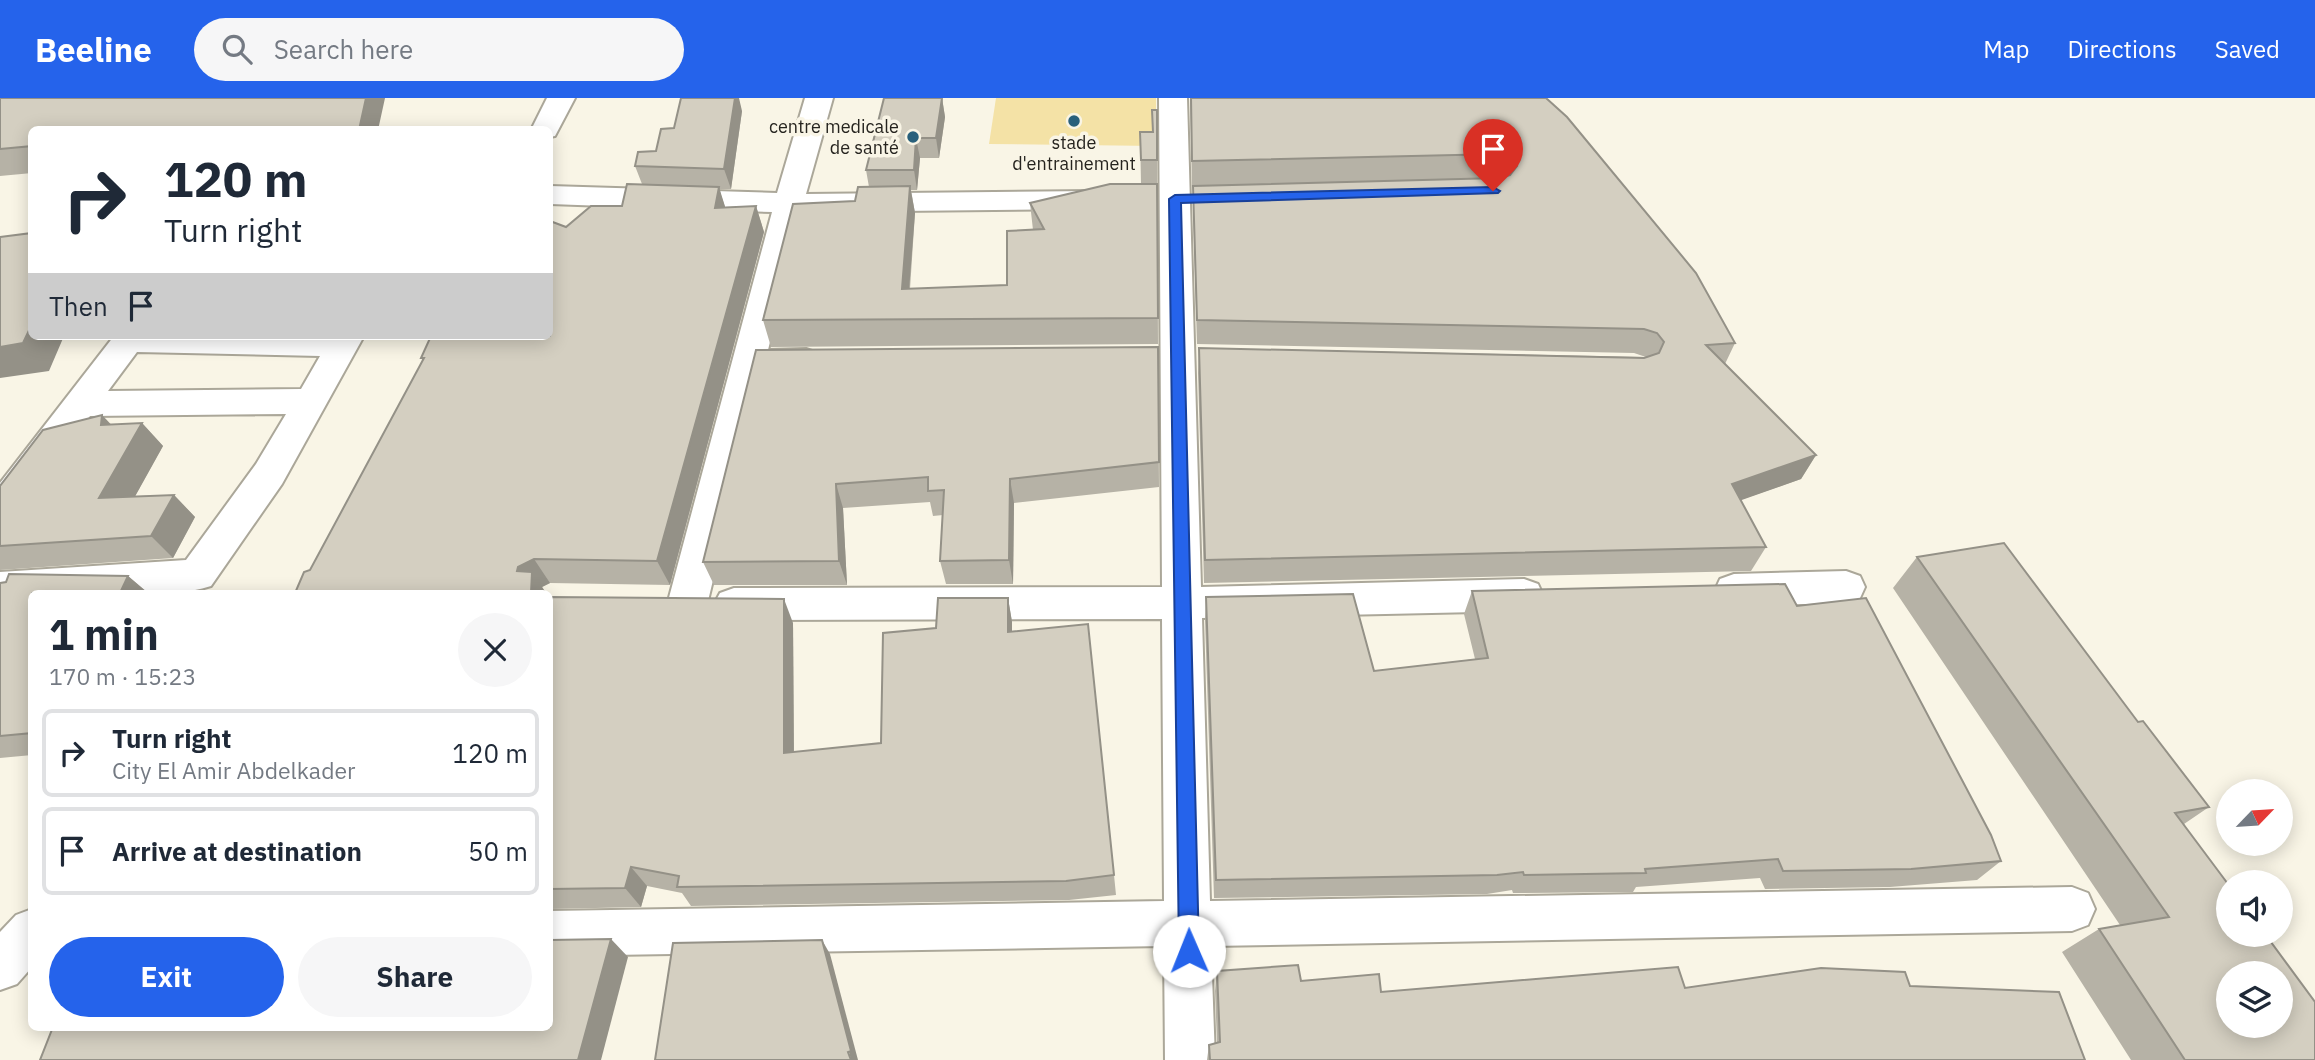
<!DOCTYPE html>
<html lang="en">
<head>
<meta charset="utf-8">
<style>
  body { margin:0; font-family:"IBM Plex Sans",sans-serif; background:#f6f6f7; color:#1f2937; height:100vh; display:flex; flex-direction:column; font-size:26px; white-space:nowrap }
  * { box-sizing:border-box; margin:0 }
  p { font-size:23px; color:#747a83 }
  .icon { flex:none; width:38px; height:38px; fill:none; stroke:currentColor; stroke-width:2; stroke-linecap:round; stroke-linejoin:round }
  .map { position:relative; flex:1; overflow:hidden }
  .sheet { position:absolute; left:28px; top:492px; width:525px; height:441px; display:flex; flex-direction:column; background:#fff; border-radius:10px; box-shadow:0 4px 18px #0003 }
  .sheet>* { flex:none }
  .guide { position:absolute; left:28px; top:28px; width:525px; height:214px; border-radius:10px; box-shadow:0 4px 18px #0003; background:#fff; color:#1f2937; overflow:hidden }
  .needle { width:46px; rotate:65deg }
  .fabs { position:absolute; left:2216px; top:681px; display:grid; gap:14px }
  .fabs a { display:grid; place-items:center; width:77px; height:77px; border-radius:50%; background:#fff; box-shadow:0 4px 18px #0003; font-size:35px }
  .pin { position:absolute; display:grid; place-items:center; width:60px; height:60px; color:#fff; margin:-72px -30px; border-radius:50% 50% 50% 0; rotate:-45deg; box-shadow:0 0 7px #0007 }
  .pin .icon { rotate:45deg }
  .me { position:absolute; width:77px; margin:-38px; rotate:359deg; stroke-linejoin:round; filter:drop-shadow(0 0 5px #0008) }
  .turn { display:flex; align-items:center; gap:24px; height:147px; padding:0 21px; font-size:32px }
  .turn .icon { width:91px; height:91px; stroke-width:2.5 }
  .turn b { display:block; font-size:49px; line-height:60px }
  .then { display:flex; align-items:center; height:66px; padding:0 21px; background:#0003; gap:14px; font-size:26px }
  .round { display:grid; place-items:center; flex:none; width:74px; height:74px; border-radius:37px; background:#f6f6f7 }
  .overview { display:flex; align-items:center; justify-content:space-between; height:119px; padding:0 21px }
  h1 { font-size:42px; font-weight:800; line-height:52px }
  .cta { display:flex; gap:14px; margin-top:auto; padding:14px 21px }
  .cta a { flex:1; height:80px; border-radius:42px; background:#2563eb; color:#fff; font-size:28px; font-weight:800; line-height:80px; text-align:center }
  .cta a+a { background:#f6f6f7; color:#1f2937 }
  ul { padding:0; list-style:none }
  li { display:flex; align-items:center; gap:21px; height:88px; margin:0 14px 10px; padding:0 7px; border:4px solid #e0e1e3; border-radius:10px }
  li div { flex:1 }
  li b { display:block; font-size:26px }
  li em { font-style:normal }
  header { display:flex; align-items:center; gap:42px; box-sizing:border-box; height:98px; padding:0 35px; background:#2563eb; color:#fff }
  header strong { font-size:33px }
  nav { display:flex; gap:38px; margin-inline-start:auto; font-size:24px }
  .search { width:490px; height:63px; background:#f6f6f7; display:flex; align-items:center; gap:18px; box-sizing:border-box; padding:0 24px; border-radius:38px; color:#747a83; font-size:26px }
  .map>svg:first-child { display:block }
  .green { fill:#f4e2a6 }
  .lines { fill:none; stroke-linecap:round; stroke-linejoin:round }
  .minor-casing { stroke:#aba799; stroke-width:4 }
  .minor { fill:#fff; fill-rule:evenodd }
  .wall { fill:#b6b2a6 }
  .shaded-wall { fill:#949187 }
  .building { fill:#d4cfc1; stroke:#949187; stroke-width:2; fill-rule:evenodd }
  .route { fill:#2563eb; stroke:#184099; stroke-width:2 }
  .poi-dot { fill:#29607b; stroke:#f9f5e6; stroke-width:2.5 }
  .labels { text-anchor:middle; stroke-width:7; stroke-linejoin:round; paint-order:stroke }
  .far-poi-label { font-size:18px; fill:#26241f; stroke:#f9f5e6; text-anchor:end }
</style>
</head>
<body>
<header>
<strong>Beeline</strong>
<div class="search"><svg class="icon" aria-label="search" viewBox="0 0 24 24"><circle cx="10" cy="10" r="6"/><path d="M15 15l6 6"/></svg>Search here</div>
<nav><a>Map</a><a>Directions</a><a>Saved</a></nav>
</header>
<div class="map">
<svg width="2315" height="962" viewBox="0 0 2315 962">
  <rect width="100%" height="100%" fill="#f9f5e6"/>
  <!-- green -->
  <polygon class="green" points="996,0 1156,0 1156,48 989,46"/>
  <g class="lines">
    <!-- minor casing -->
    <g class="minor-casing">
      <g id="minor">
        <polygon points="547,0 575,0 555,38 550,39 550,32 531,32"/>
        <polygon points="805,0 833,0 806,96 1093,93 1104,96 1108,102 1104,108 1093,111 802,114 768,252 806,251 818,255 823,263 818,271 806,275 763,275 707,507 701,518 687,523 673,518 667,507 772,114 550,106 550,88 777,95"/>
        <polygon points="1159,0 1187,0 1201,489 1524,481 1538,486 1543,497 1538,508 1524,513 1202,520 1210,803 2072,789 2088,795 2095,811 2088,827 2072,833 1211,848 1215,962 1165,962 1164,848 550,858 550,813 1164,803 1162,521 734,522 720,517 714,506 720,495 734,490 1162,489"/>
        <path d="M114,238H364L282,386L211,488C165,503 81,495 32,495V503L0,506V474L186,462L256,366L286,316L90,318L13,422L0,426V385ZM137,254L320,258L301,291L108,293Z"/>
        <polygon points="1846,473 1860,478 1865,489 1860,500 1846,505 1734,508 1720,503 1715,492 1720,481 1734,476"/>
        <polygon points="32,811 32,869 17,886 0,892 0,834 16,817"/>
      </g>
    </g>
    <!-- minor -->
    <use href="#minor" class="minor"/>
  </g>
  <!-- wall -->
  <g class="wall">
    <polygon points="0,0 32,32 32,75 0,78"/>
    <polygon points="942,0 945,19 939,60 920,60 917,92 911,92 915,115 910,191 1007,187 1033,132 1030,105 1141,86 1140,34 1152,34 1152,12 1157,12 1158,246 771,249 763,222 855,103 869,89 866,72"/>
    <polygon points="1190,0 1546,0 1735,245 1725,266 1816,357 1801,381 1740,402 1766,449 1751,473 1204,485 1198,275 1199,250 1646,259 1634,255 1197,246 1193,113 1193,88 1192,88"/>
    <polygon points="742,13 731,91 719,91 725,109 756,108 764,134 670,487 550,485 542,489 546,495 295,495 310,472 423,263 421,260 566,129 622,108 642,86 635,68 656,53 674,30"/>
    <polygon points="1158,249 1159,389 1014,405 1013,486 946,486 940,463 943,417 933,418 930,404 843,410 847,487 714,487 703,464 756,252"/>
    <polygon points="142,325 163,348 135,398 174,397 195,419 173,460 0,472 0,388 111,327"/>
    <polygon points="1917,459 2138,624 2209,709 2184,726 2315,962 2131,962 2062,854 2099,831 2120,827 1893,490"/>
    <polygon points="128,478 148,495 32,495 32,657 0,660 0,679 0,485"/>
    <polygon points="1472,493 1797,508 2001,763 1977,782 1890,789 1765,791 1760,780 1636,789 1633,794 1513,795 1512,792 1487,796 1214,800 1205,522 1206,499 1374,573 1475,561 1464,516"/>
    <polygon points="550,499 793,525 794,654 881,645 936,530 1008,500 1012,524 1012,533 1114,777 1116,797 1069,802 691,808 682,795 647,788 641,809 550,811"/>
    <polygon points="1217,873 1301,883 1381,894 1910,888 2085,962 1207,962 1209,947 1217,945 1215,893"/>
  </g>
  <!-- shaded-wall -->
  <g class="shaded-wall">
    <polygon points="366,0 385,0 378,32 359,32"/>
    <polygon points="735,0 739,0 742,13 731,91 724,71"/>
    <polygon points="942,0 945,19 939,60 936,40"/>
    <polygon points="916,40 920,60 917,92 914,72"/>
    <polygon points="910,88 915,115 907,218 902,191"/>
    <polygon points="719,89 727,115 715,110"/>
    <polygon points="756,108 764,134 670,487 657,463"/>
    <polygon points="32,226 32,238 64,238 49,273 0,280 0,249"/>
    <polygon points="102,317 124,340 101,327"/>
    <polygon points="142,325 163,348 122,422 99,400"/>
    <polygon points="1816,357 1801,381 1719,410 1732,386"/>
    <polygon points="1010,381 1014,405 1013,486 1009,462"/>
    <polygon points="836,386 843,410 847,487 839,463"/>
    <polygon points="174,397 195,419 173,460 151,438"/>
    <polygon points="534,461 550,485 542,489 546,495 531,495 517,473 518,469"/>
    <polygon points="128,478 148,495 120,495"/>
    <polygon points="1008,500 1012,524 1012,557 1008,534"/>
    <polygon points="784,501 793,525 794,677 784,655"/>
    <polygon points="631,769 647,788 641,809 625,790"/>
    <polygon points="611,841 628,859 601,962 578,962"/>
    <polygon points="822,842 830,856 858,962 851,962"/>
  </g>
  <!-- building -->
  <g class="building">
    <polygon points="0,0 366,0 359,32 32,32 32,48 0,51"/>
    <polygon points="681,0 735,0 724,71 635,68 638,54 656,53 661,31 674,30"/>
    <polygon points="884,0 942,0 936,40 916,40 914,72 866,72"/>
    <polygon points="1191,0 1546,0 1567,19 1696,175 1735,245 1706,247 1816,357 1732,386 1766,449 1205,462 1199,250 1644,260 1659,255 1664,244 1657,235 1644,231 1197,222 1193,88 1499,80 1510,77 1517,68 1511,60 1499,56 1192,63"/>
    <polygon points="1152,12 1157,12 1157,62 1141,62 1140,34 1153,34"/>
    <polygon points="627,86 719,89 715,110 756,108 657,463 534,461 518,469 517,473 532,474 531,495 295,495 304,474 310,472 424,260 421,260 431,238 550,238 550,123 566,129 591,108 622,108"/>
    <polygon points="1110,86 1157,86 1158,220 763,222 793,106 855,103 858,89 910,88 902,191 1007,187 1007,133 1044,131 1030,105"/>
    <polygon points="32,135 32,226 23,245 0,249 0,139"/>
    <polygon points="1158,249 1159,364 1010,381 1009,462 940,463 944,392 928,393 928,379 836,386 839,463 703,464 756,252"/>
    <polygon points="102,317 101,327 142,325 99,400 174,397 151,438 0,448 0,388 43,332"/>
    <path d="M2004,445L2138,624L2143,623L2209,709L2175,715L2228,786V836H2265L2315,904V962H2185L2099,831L2169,819L1917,459ZM2228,875H2280V928H2228Z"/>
    <polygon points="9,476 128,478 120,495 32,495 32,635 0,638 0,485 6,484"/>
    <polygon points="1785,486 1797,508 1866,500 1991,737 2001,763 1911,771 1783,773 1778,761 1645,771 1646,775 1524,777 1523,774 1497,777 1216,782 1206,499 1353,496 1374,573 1488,560 1472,493"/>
    <polygon points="550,499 784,501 784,655 881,645 883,535 936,530 938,500 1008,500 1008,534 1088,526 1114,777 1066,783 677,789 679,778 631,769 625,790 550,791"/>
    <polygon points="611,841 578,962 40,962 53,929 550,929 550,842"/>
    <polygon points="822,842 851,953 848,954 851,962 655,962 673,845"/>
    <polygon points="1298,867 1301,883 1379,876 1381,894 1678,869 1685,890 1821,870 1905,874 1910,888 2059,894 2085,962 1210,962 1209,947 1220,944 1217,873"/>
  </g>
  <!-- route -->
  <polygon class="route" points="1493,89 1500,93 1498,95 1181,105 1199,853 1196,860 1189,863 1182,860 1179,853 1169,101 1175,97"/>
  <!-- markers -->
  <g class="poi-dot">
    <circle cx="1074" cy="23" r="7"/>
    <circle cx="913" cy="39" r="7"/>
  </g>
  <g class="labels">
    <!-- far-poi labels -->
    <g class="far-poi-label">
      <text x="899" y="35">centre medicale<tspan x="899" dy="21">de santé</tspan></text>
      <text x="1074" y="51" text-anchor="middle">stade<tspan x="1074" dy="21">d'entrainement</tspan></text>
    </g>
  </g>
</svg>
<div class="fabs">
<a><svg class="needle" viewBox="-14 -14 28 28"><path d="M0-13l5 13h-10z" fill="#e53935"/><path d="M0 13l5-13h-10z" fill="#747a83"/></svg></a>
<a><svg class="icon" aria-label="sound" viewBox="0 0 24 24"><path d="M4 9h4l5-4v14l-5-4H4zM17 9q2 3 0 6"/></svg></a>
<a><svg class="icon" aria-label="layers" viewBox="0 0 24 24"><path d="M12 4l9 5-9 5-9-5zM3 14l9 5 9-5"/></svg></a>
</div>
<div class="pin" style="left:1493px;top:93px;background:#d93025"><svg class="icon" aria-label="arrive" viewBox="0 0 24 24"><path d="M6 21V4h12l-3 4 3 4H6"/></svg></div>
<svg class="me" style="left:1189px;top:853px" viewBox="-20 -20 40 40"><circle r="19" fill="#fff"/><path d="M0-13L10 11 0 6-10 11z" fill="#2563eb"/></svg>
<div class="guide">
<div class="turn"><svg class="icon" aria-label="right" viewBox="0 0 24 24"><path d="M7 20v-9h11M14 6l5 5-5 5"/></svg><div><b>120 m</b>Turn right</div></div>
<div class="then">Then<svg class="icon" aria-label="arrive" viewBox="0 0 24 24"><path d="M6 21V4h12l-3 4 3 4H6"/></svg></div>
</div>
<section class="sheet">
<div class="overview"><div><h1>1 min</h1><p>170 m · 15:23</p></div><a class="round"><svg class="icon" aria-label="close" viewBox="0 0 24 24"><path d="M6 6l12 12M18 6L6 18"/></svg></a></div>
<ul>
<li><svg class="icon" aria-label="right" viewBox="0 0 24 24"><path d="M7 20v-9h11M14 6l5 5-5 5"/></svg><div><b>Turn right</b><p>City El Amir Abdelkader</p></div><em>120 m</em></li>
<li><svg class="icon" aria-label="arrive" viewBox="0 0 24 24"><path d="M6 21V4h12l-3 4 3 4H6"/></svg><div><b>Arrive at destination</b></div><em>50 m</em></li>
</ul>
<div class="cta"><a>Exit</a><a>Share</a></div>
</section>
</div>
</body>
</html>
